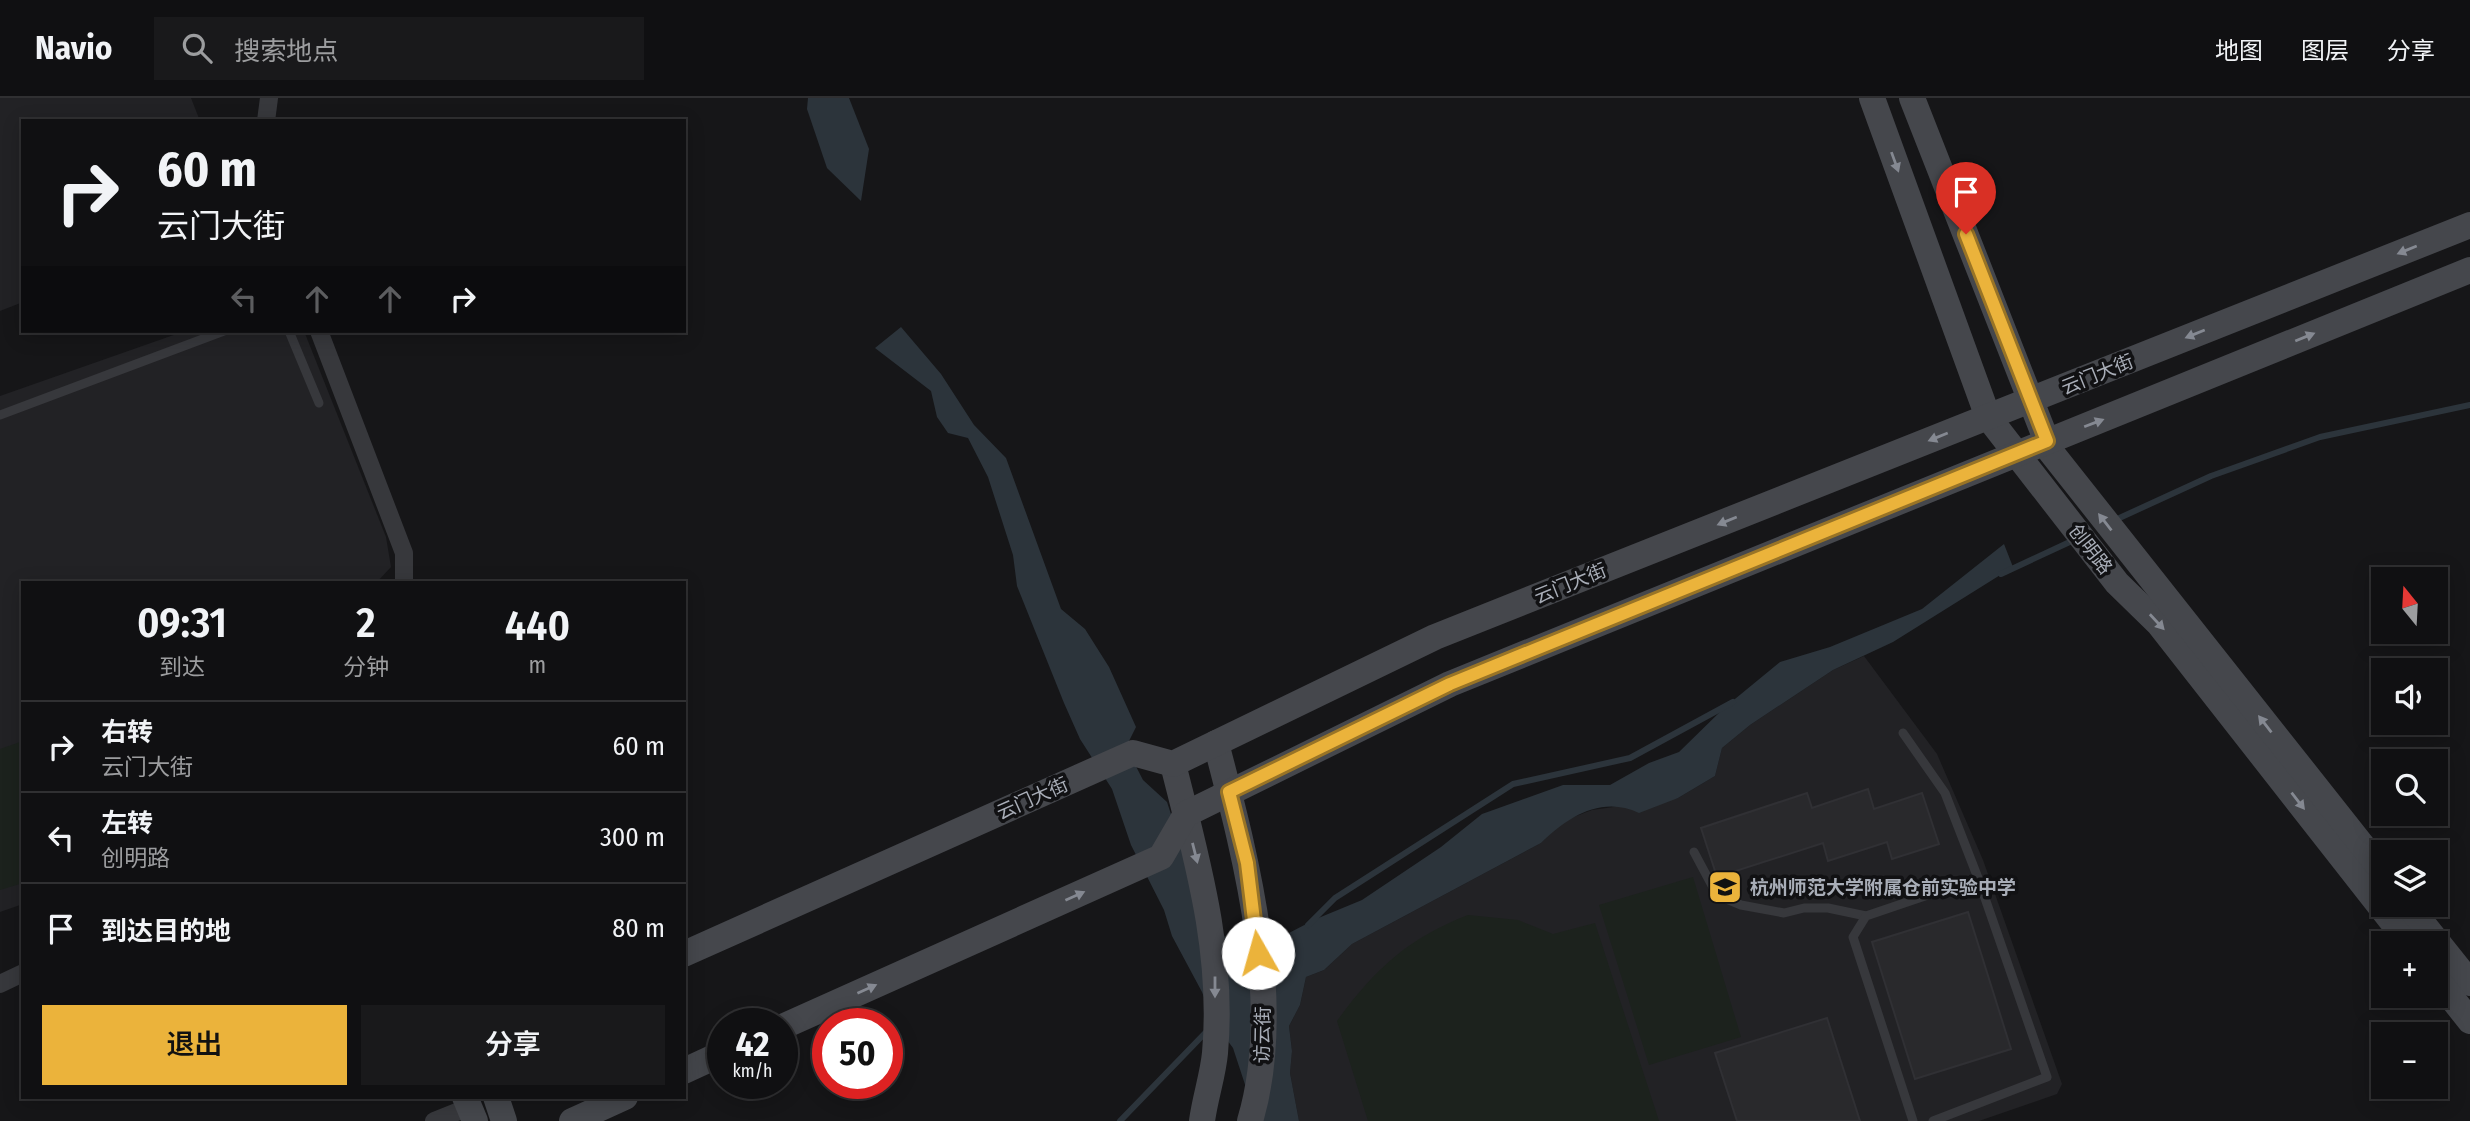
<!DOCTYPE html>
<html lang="zh">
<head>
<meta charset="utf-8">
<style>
  body { margin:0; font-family:"Fira Sans Condensed","Noto Sans SC",sans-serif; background:#19191b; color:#f1f3f6; height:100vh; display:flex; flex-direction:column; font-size:26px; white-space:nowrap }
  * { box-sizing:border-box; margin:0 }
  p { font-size:23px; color:#9c9d9f }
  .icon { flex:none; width:38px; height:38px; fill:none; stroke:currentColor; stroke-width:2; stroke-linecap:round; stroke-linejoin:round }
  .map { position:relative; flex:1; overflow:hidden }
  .panel { position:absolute; left:21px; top:483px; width:665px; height:518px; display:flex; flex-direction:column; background:#101012; border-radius:0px; box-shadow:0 4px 18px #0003,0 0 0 2px #303032 }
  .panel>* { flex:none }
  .hud { position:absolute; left:21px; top:21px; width:665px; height:214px; border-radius:0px; box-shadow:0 4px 18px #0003,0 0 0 2px #303032; background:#101012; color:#f1f3f6; overflow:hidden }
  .needle { width:46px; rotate:342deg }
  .buttons { position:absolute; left:2371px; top:469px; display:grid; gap:14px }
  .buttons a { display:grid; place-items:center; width:77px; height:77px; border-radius:0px; background:#101012; box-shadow:0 4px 18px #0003,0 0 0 2px #303032; font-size:35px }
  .speed { position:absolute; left:707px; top:910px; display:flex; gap:14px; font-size:35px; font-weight:700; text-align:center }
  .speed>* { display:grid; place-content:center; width:91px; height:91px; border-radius:50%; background:#101012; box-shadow:0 4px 18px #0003,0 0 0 2px #303032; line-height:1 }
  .speed small { font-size:18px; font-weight:400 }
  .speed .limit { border:10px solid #d22; background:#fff; color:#111 }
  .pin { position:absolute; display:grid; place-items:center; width:60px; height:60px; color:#fff; margin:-72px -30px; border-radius:50% 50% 50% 0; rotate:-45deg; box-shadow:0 0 7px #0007 }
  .pin .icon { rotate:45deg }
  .me { position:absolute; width:77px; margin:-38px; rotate:353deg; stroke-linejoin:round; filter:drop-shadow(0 0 5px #0008) }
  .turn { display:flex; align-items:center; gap:24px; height:147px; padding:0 21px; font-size:32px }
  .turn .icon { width:91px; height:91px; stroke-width:2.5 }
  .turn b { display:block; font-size:49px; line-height:60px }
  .lanes { display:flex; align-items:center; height:66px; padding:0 21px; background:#0003; justify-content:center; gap:35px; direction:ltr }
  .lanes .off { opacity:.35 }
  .eta { display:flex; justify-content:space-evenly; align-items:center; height:119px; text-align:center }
  .eta b { font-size:42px; font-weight:600; line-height:49px }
  .cta { display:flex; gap:14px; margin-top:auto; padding:14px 21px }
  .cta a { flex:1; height:80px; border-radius:0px; background:#ebb33b; color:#111; font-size:28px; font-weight:600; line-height:80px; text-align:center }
  .cta a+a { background:#19191b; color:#f1f3f6 }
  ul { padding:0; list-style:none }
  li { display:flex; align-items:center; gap:21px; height:91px; padding:0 21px; border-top:2px solid #303032 }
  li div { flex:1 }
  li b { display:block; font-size:26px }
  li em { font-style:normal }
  header { display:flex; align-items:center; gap:42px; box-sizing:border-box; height:98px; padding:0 35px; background:#101012; border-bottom:2px solid #303032 }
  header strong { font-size:33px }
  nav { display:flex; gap:38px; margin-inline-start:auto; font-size:24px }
  .search { width:490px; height:63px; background:#19191b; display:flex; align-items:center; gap:18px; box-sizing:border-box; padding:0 24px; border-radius:0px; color:#9c9d9f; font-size:26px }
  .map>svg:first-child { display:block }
  .built { fill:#222225 }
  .green { fill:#1c221d }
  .water { fill:#2c343b }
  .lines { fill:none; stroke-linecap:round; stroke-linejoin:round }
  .stream { stroke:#2c343b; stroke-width:6 }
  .building { fill:#29292c; stroke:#303034; stroke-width:2 }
  .lane { stroke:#37383c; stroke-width:9 }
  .street { stroke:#37383c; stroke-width:18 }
  .secondary { stroke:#45474c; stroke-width:26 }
  .oneway { fill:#858992 }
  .route-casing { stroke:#997426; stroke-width:18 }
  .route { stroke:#ebb33b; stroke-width:12 }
  .labels { text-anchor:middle; stroke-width:7; stroke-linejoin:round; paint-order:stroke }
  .street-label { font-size:19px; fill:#a8adb7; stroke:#111113 }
  .poi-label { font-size:19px; font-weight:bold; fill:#a8adb7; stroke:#111113; text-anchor:start }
</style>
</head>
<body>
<header>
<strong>Navio</strong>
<div class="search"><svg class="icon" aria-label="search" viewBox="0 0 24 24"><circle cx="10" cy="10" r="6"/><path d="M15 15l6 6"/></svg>搜索地点</div>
<nav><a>地图</a><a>图层</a><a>分享</a></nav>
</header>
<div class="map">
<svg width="2470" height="1023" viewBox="0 0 2470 1023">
  <rect width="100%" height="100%" fill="#161618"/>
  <!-- built -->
  <g class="built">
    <polygon points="0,0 191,0 200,23 23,23 23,204 0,213"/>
    <polygon points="185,233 304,233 386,439 391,469 376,485 23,485 23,806 0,814 0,298"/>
    <polygon points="1864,558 1937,656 1983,762 2062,986 2057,996 1979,1023 1299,1023 1290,975 1292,953 1289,928 1300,907 1306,879 1324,872 1352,846 1541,745 1563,723 1592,712 1678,700 1715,678 1722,650 1750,627 1833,572"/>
  </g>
  <!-- green -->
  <g class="green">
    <polygon points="20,644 23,653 23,785 0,792 0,651"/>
    <polygon points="1693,779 1741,939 1649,967 1599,807"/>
    <path d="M1468,817L1518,822L1553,836L1595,825L1659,1023H1368L1337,923C1374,872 1408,840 1468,817Z"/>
  </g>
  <!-- water -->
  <g class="water">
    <polygon points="808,0 849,0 869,51 861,103 827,70 807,11"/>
    <path d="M901,229L941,276L974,327L1006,360L1061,511L1085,531L1109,569L1136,629L1126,649L1143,682L1167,704L1194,786L1228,844L1244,858L1316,821L1362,802L1441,749L1482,716L1563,687H1610L1649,665L1679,654L1724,610L1780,564L1830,549L1922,511L2004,446L2013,469L1893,544L1833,572L1750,627L1722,650L1715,678L1678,700L1639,715C1602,697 1567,719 1541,745L1352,846L1324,872L1306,879L1300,907L1289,928L1292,953L1290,975L1299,1023H1257L1233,950L1213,923L1202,894L1172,838L1164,812L1131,747L1112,691L1080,641L1064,605L1017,488L1013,457L988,379L968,340L948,335L937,319L931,293L875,250Z"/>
  </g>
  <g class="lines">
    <!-- stream -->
    <g class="stream">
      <polyline points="2115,422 2211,378 2320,339 2470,307"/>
      <polyline points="2001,476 2074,442"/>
      <polyline points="1308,827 1335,800 1513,686 1630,660 1733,604"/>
      <polyline points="1120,1023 1209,931"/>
    </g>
  </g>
  <!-- building -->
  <g class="building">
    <polygon points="1868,691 1874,711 1922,695 1939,746 1892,761 1887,744 1828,763 1823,745 1717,779 1701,730 1807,695 1812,710"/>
    <polygon points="1968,814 2011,951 1915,981 1872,844"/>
    <polygon points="1827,920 1860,1023 1737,1023 1715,955"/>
  </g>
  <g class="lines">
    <!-- lane -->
    <g class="lane">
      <polyline points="289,233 319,305"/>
      <polyline points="0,317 224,233"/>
      <polyline points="1903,635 1945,695 1978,780"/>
      <polyline points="1694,754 1717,797 1741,807 1784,815 1804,810 1828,810 1866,818"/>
      <polyline points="1913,1023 1853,839 1866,818 1978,780 2047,979 1933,1023"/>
    </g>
    <!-- street -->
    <g class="street">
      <polyline points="266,23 269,0"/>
      <polyline points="319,233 404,455 404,485"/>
      <polyline points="0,886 23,875"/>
      <polyline points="434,1023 469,1009"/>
    </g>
    <!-- secondary -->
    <g class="secondary">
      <polyline points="1872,0 1988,319 2117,485 2159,526 2409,845"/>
      <polyline points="1912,0 2051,354 2384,775"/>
      <path d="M1216,645C1246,760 1285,906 1250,1023"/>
      <path d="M1173,666C1197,762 1224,854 1215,955C1213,977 1205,1000 1202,1023"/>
      <polyline points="2408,807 2470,885"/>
      <polyline points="684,856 1133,655 1173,666 1435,539 2470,127"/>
      <polyline points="2436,880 2470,923"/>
      <polyline points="782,929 1161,759 1186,716 1450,586 2470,172"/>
      <polyline points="684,973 723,955"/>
      <polyline points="465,999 475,1023"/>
      <polyline points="496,999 504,1023"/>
      <polyline points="572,1023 625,999"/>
    </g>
  </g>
  <!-- one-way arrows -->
  <defs><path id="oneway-solid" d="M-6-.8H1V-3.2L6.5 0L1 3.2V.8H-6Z" transform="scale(1.75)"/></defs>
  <g class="oneway">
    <use href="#oneway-solid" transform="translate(1895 64) rotate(70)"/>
    <use href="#oneway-solid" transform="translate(2407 152) rotate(158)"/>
    <use href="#oneway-solid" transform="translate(2195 236) rotate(158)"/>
    <use href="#oneway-solid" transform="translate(2305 239) rotate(-22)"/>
    <use href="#oneway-solid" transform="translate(2094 325) rotate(-21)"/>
    <use href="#oneway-solid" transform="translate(1938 339) rotate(158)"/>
    <use href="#oneway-solid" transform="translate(1727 423) rotate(158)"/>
    <use href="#oneway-solid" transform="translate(2105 424) rotate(-128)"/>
    <use href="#oneway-solid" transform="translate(2157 524) rotate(47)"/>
    <use href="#oneway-solid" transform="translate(2265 626) rotate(-128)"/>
    <use href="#oneway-solid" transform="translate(2298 703) rotate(52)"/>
    <use href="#oneway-solid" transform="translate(1195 755) rotate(76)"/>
    <use href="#oneway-solid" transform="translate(1075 798) rotate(-24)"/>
    <use href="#oneway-solid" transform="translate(1215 889) rotate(90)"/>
    <use href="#oneway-solid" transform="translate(867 891) rotate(-24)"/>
  </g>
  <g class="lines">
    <!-- route casing -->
    <g class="route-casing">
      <polyline id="route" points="1258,855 1247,765 1229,694 1450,586 2047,343 1966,136"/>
    </g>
    <!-- route -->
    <use href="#route" class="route"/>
  </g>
  <!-- icons -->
  <defs>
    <g id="school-square" transform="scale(1.75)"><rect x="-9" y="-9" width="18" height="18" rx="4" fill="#ebb33b" stroke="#111113"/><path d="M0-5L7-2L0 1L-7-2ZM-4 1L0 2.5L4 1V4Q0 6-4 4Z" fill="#111"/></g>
  </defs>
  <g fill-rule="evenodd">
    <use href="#school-square" x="1725" y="789"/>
  </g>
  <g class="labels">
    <!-- street labels -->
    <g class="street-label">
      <text transform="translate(2097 276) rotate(-22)" y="7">云门大街</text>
      <text transform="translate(2091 451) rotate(52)" y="7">创明路</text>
      <text transform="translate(1570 485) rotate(-22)" y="7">云门大街</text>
      <text transform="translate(1032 700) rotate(-24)" y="7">云门大街</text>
      <text transform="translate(1262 937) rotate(-89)" y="7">访云街</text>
    </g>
    <!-- poi labels -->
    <g class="poi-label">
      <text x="1750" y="796">杭州师范大学附属仓前实验中学</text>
    </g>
  </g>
</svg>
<div class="buttons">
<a><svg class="needle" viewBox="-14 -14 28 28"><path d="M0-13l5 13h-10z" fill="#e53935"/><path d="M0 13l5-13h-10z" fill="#9c9d9f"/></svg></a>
<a><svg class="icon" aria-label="sound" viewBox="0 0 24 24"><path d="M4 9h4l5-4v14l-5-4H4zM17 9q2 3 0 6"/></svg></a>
<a><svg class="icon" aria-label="search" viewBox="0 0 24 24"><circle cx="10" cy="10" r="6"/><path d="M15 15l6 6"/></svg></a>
<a><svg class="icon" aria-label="layers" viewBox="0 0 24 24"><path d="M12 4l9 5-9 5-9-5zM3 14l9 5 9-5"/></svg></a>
<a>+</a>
<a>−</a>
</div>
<div class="speed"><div>42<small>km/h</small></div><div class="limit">50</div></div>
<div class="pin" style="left:1966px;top:136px;background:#d93025"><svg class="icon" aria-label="arrive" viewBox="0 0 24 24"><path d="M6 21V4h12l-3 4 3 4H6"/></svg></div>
<svg class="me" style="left:1258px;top:855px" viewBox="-20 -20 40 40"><circle r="19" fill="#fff"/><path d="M0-13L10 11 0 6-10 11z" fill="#ebb33b"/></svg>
<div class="hud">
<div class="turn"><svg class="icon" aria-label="right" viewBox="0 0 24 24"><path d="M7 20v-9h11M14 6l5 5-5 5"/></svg><div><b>60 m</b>云门大街</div></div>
<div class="lanes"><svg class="icon off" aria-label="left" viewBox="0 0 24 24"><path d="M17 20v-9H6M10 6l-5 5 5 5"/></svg><svg class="icon off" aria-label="ahead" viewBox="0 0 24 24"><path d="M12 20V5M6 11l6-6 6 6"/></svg><svg class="icon off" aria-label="ahead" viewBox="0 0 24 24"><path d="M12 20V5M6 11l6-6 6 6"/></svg><svg class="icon" aria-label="right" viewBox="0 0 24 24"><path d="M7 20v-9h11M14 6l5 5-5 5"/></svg></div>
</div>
<section class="panel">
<div class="eta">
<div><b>09:31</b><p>到达</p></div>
<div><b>2</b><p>分钟</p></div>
<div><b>440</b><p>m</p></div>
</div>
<ul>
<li><svg class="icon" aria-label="right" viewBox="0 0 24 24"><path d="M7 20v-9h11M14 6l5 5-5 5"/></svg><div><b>右转</b><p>云门大街</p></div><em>60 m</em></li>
<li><svg class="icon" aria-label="left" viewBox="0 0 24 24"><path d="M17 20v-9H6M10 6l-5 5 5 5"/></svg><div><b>左转</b><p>创明路</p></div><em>300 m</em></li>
<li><svg class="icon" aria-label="arrive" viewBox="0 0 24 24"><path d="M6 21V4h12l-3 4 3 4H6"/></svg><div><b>到达目的地</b></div><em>80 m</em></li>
</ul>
<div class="cta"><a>退出</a><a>分享</a></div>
</section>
</div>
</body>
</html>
